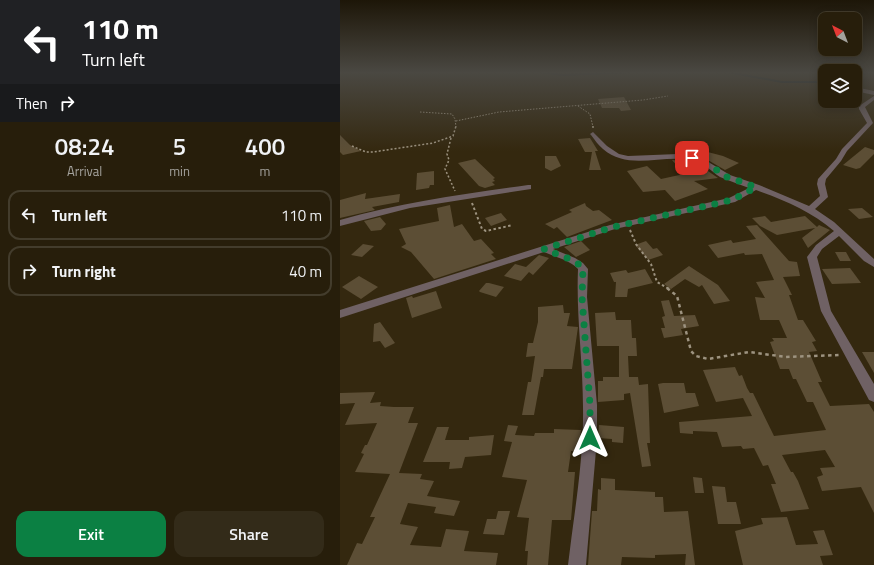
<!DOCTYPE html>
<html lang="en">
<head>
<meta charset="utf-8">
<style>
  body { margin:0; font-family:"Titillium Web",sans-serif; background:#332b19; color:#f1f3f6; height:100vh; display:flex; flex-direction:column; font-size:15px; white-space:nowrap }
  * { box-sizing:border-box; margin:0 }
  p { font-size:13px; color:#a4a29d }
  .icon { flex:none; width:22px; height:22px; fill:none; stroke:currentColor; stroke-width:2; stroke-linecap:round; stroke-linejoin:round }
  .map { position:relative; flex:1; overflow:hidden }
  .panel { display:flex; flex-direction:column; background:#271e0b; width:340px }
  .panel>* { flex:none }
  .guide { background:#202124; color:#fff; overflow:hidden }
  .needle { width:26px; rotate:318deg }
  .tools { position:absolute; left:478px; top:12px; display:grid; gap:8px }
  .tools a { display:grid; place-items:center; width:44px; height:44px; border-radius:8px; background:#271e0b; box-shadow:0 2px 10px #0003,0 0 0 1px #433c2c; font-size:20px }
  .pin { position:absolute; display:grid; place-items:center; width:34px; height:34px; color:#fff; margin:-17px; border-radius:8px; box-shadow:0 2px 6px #0006 }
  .me { position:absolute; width:44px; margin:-22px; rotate:0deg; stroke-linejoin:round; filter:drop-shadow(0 0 3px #0008) }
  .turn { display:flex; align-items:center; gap:14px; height:84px; padding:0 16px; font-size:18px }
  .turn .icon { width:52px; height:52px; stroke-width:2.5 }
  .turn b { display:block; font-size:28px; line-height:34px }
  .then { display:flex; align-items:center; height:38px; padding:0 16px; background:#0003; gap:8px; font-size:15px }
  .eta { display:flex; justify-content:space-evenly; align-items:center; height:68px; text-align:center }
  .eta b { font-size:24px; font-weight:600; line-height:28px }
  .action { display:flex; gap:8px; margin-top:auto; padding:8px 16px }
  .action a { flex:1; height:46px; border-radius:12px; background:#0b8043; color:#fff; font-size:16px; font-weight:600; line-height:46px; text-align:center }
  .action a+a { background:#332b19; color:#f1f3f6 }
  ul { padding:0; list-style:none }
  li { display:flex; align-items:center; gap:12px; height:50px; margin:0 8px 6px; padding:0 8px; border:2px solid #433c2c; border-radius:12px }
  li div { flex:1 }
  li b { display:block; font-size:15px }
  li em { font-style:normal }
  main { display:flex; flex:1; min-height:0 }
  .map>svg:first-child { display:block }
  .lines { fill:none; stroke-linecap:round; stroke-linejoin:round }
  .stream { stroke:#07171d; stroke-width:2 }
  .building { fill:#5c4e35 }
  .path-far3 { stroke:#9d9380; stroke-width:1; stroke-dasharray:1.5 1.5; stroke-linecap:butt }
  .path-far2 { stroke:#9d9380; stroke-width:1.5; stroke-dasharray:2 2; stroke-linecap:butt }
  .path-far1 { stroke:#9d9380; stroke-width:2; stroke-dasharray:2.5 2.5; stroke-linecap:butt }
  .path { stroke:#9d9380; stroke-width:2.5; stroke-dasharray:3.5 3.5; stroke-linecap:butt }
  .minor { fill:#6f6164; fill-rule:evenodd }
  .route { stroke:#0b8043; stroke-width:7; stroke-dasharray:0 12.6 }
</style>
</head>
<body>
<main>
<section class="panel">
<div class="guide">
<div class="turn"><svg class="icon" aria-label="left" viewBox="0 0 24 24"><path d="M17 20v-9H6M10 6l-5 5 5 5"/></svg><div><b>110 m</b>Turn left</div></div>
<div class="then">Then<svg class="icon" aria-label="right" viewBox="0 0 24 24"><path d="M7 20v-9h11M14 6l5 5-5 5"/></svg></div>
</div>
<div class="eta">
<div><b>08:24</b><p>Arrival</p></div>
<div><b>5</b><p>min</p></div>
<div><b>400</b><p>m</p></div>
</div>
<ul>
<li><svg class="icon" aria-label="left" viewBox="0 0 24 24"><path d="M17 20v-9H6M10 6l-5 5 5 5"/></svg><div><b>Turn left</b></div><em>110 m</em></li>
<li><svg class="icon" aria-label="right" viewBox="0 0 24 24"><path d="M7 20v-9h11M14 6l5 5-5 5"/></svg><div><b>Turn right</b></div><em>40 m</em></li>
</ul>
<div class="action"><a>Exit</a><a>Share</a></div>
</section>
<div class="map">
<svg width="534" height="565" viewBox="0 0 534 565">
  <rect width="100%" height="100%" fill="#34280f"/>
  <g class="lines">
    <!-- stream -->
    <g class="stream">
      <polyline points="201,72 223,75 290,72"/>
      <polyline points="388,72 442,82 485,82"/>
      <polyline points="515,76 532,72"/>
    </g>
  </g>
  <!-- building -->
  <g class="building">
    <polygon points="284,97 291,110 281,111 279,108 262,108 258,99"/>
    <polygon points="0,135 10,145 21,151 3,155 0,152"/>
    <polygon points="250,138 258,151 255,151 261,170 249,170 252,152 245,152 238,139"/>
    <polygon points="525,147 534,150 534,154 520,168 516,169 503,165"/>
    <polygon points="360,150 383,156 399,163 385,170 366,159 354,155"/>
    <polygon points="205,156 216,156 221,166 211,171 205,168"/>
    <polygon points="135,159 155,178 153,179 155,181 152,182 155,185 145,188 139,186 118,163"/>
    <polygon points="332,160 355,162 378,178 354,181 368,189 335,201 325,190 303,192 287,171 307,166 321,179 344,174"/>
    <polygon points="94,171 94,185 90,185 89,188 76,190 77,173"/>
    <polygon points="26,193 25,199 60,194 59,202 32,207 35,210 0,218 0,200"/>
    <polygon points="245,203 246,206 253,211 259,210 272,220 227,237 217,227 214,229 205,224 232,212 229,210"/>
    <polygon points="110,205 114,227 122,224 134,241 141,239 154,253 151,254 156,259 94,279 71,252 61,247 66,244 59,229 99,221 97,208"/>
    <polygon points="522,208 533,217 519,219 508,209"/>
    <polygon points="161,213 167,220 151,226 145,218"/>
    <polygon points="425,216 431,222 465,216 477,227 479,225 490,230 468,248 462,238 475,228 437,235 420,226 412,218"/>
    <polygon points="40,217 46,224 41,230 31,231 24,221"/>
    <polygon points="417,225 449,261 457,262 460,276 443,277 452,295 449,295 458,320 463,320 476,341 472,342 477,351 469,352 482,382 478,382 490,406 529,404 534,412 534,513 521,487 482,491 477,477 483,475 480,468 495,467 485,450 442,455 451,472 453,472 458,481 469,509 441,512 431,484 436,484 428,465 423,466 414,448 403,449 401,446 382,447 377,432 353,431 353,434 340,433 339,422 412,416 403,398 376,402 363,370 395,367 399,376 402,375 407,388 410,393 413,393 434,436 486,430 473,402 467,402 456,379 453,379 449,369 440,369 430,342 434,341 432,338 447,338 439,320 420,320 415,297 425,298 416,282 434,280 422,254 405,255 404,253 378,258 368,245 391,240 393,243 416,239 406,226"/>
    <polygon points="241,241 250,250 236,257 224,247"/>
    <polygon points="306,241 313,249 317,248 323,255 308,260 295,245"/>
    <polygon points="23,244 34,246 22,257 11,255"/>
    <polygon points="495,252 506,252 511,261 500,261"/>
    <polygon points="199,255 209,258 193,275 189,272 181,281 164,276 175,264 186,267"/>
    <polygon points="349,266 378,285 390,301 374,304 362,285 359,287 345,279 331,289 324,284"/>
    <polygon points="510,268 521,283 492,284 482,269"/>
    <polygon points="305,269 313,283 288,289 287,297 275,297 276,282 274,282 270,273 286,270 288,273"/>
    <polygon points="19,276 38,287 21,299 2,287"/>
    <polygon points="146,283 149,283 164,287 156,297 140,292 139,291"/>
    <polygon points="96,291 102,308 72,318 66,298 72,296 73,298"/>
    <polygon points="329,300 334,316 355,315 359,326 341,329 343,335 324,338 321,328 325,328 322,317 325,316 321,301"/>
    <polygon points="223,305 224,313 230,313 227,326 238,327 232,369 204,369 203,377 201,377 194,415 182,415 188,382 191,382 195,356 186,357 188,343 193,343 198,322 198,307"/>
    <polygon points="275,312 276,320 291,320 292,338 296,338 297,356 288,356 289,377 298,377 299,385 308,384 310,443 307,443 311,466 302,467 290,393 284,394 284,400 258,402 258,381 263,381 263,377 279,377 279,346 257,346 255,313"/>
    <polygon points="40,322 55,343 45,348 40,341 33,342 34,324"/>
    <polygon points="522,352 534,352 534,373"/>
    <polygon points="323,383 344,383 346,393 355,393 359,406 324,413 318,384"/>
    <polygon points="35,392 30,403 41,402 40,406 54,407 74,407 68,423 78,423 59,473 82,474 80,479 94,481 87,496 120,501 114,516 94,513 96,507 68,503 60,524 78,527 70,545 101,547 106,529 129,531 124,551 158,553 156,565 7,565 17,543 22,544 35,517 30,517 50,474 15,472 24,454 21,453 25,445 27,445 37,423 5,425 15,403 0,404 0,393"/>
    <polygon points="168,425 178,426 175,435 194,436 195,433 214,433 214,429 241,430 238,451 231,451 228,472 235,472 231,520 212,520 208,565 187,565 188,551 185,551 189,518 177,517 187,480 162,477 172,442 164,441"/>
    <polygon points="259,425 284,427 283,443 272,442 272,439 258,438"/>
    <polygon points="97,427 109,427 105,440 129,440 129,437 154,435 151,455 125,457 122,468 109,469 110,462 83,462"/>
    <polygon points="353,477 362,478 364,493 355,493"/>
    <polygon points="261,478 275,479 275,490 315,492 315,497 323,497 324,512 348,511 355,565 345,565 346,554 315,555 315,558 282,557 281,565 248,565 252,511 257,511 258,489 261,490"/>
    <polygon points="372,486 385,487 387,502 396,502 401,524 378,524"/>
    <polygon points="158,511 170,511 164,535 143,534 147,519 156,519"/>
    <polygon points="447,517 456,545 478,544 473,531 484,530 493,555 480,556 483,565 403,565 395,531 423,524 421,518"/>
  </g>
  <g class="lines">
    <!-- path-far3 -->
    <g class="path-far3">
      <polyline points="238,106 250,114 253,127"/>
      <polyline points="80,112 112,114 115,119 116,127"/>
      <polyline points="116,121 159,112 303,100 328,96"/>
    </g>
    <!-- path-far2 -->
    <g class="path-far2">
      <polyline points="253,126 253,128"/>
      <polyline points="111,138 107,154 109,160 105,169 115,191"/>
      <polyline points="12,146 26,152 33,152 93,143 113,136 116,126"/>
    </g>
    <!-- path-far1 -->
    <g class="path-far1">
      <polyline points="132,203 142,229 146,231 173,225"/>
      <polyline points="290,230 296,244 311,264 317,282 329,289"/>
    </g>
    <!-- path -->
    <polyline class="path" points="327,288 337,296 351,351 356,356 368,359 409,352 446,357 499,355"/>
    <!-- minor -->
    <g class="minor">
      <polygon points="475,72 480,72 485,75 485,78"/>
      <polygon points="515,87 534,91 534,95 515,91"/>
      <path d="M534,96V100L525,107L533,123L507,151L501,161L486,179L485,184L488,197L475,209L494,222L534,259V267L524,261L499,236L482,249L477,257L491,311L534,384V402L529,400L481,311L467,257L476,245L494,231C471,211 444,200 416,190L395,202L275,229L213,249L235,258L243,263L248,269L247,297L257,405V439L246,565H228C234,513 244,460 243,407C243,361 236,315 238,269C230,260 215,257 204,252L0,318V310L270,225L389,198L409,188C399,184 389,181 380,177C371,171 363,162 351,160C322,154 288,171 263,149C258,145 255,140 251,135L250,134L253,132L267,146L279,154L288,156L338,154L355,157L365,160L390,175L419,185L469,206L480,196L477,184L478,179L496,159L502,149L527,123L519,109V106Z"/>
      <path d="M188,185H191V189L70,208L0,226V220C62,202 125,194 188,185Z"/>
    </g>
  </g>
  <!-- sky -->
  <linearGradient id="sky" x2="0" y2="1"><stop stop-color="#1d1608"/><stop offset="0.48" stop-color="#4a4842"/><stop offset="1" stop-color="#4a4842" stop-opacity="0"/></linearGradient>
  <rect width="534" height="151" fill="url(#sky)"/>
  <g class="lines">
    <!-- route -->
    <polyline class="route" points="250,438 250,405 242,297 243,269 240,265 232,260 204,249 273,227 392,200 416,187 387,177 368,164 352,158"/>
  </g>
</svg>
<div class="tools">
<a><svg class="needle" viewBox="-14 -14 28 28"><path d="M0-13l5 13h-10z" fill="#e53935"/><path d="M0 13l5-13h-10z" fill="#a4a29d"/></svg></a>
<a><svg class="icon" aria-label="layers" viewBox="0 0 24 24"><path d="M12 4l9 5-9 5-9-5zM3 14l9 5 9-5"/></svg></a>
</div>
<div class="pin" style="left:352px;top:158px;background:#d93025"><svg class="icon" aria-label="arrive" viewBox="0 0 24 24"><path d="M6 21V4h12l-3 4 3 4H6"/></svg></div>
<svg class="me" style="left:250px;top:438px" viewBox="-20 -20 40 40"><path d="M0-17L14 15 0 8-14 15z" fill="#0b8043" stroke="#fff" stroke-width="4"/></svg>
</div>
</main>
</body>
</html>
